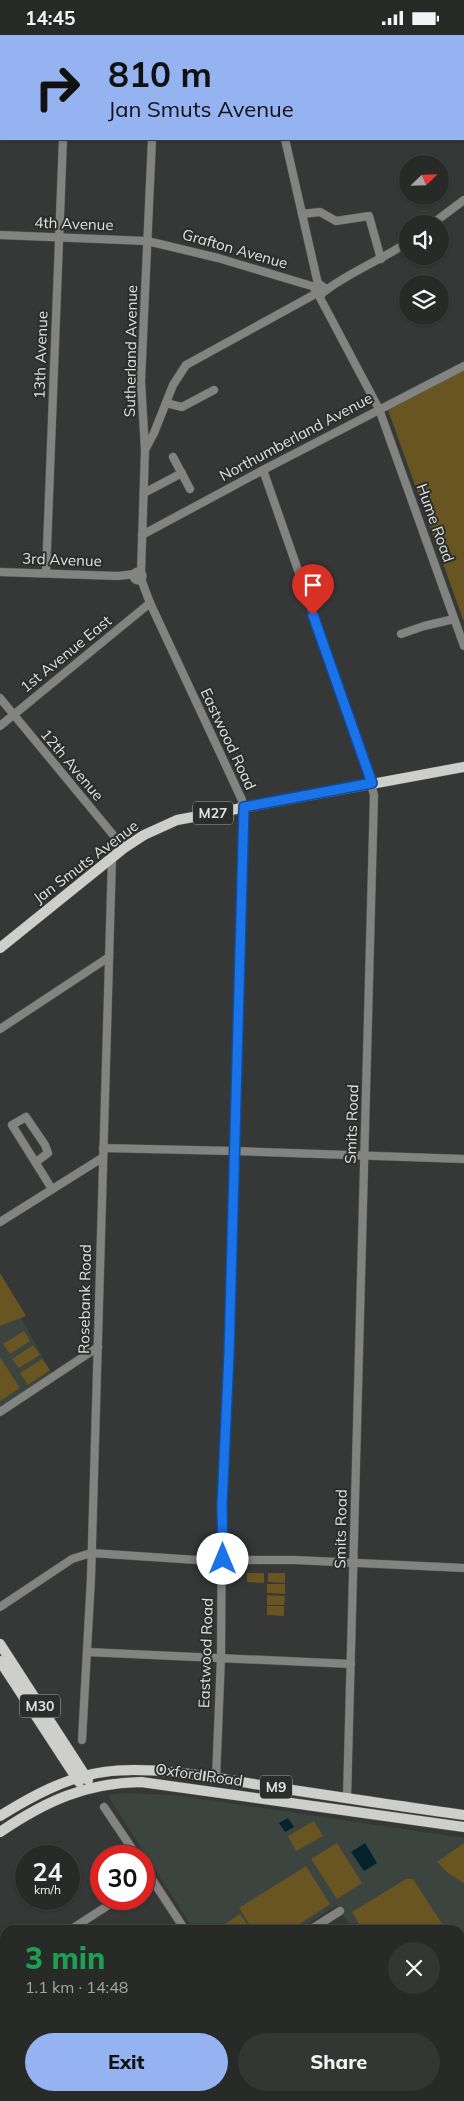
<!DOCTYPE html>
<html lang="en">
<head>
<meta charset="utf-8">
<style>
  body { margin:0; font-family:Mulish,sans-serif; background:#343634; color:#f1f3f6; height:100vh; display:flex; flex-direction:column; font-size:19px; white-space:nowrap }
  * { box-sizing:border-box; margin:0 }
  p { font-size:16px; color:#a5a7a8 }
  .icon { flex:none; width:28px; height:28px; fill:none; stroke:currentColor; stroke-width:2; stroke-linecap:round; stroke-linejoin:round }
  .map { position:relative; flex:1; overflow:hidden }
  .drawer { position:absolute; left:0px; top:1890px; width:465px; height:176px; display:flex; flex-direction:column; background:#282a28; border-radius:15px 15px 0 0; box-shadow:0 1px 4px #0004,0 0 0 1px #444645 }
  .drawer>* { flex:none }
  .top-card { position:absolute; left:0px; top:0px; width:465px; height:105px; box-shadow:0 1px 4px #0004,0 0 0 1px #444645; background:#95b2f1; color:#111; overflow:hidden }
  .needle { width:32px; rotate:67deg }
  .buttons { position:absolute; left:399px; top:120px; display:grid; gap:10px }
  .buttons a { display:grid; place-items:center; width:50px; height:50px; border-radius:50%; background:#282a28; box-shadow:0 1px 4px #0004,0 0 0 1px #444645; font-size:25px }
  .speed { position:absolute; left:15px; top:1810px; display:flex; gap:10px; font-size:25px; font-weight:700; text-align:center }
  .speed>* { display:grid; place-content:center; width:65px; height:65px; border-radius:50%; background:#282a28; box-shadow:0 1px 4px #0004,0 0 0 1px #444645; line-height:1 }
  .speed small { font-size:12px; font-weight:400 }
  .speed .limit { border:8px solid #d22; background:#fff; color:#111 }
  .pin { position:absolute; display:grid; place-items:center; width:42px; height:42px; color:#fff; margin:-51px -21px; border-radius:50% 50% 50% 0; rotate:-45deg; box-shadow:0 0 5px #0007 }
  .pin .icon { rotate:45deg }
  .me { position:absolute; width:55px; margin:-28px; rotate:0deg; stroke-linejoin:round; filter:drop-shadow(0 0 4px #0008) }
  .turn { display:flex; align-items:center; gap:18px; height:105px; padding:0 25px; font-size:22px }
  .turn .icon { width:65px; height:65px; stroke-width:2.5 }
  .turn b { display:block; font-size:35px; line-height:42px }
  .round { display:grid; place-items:center; flex:none; width:52px; height:52px; border-radius:26px; background:#343634 }
  .headline { display:flex; align-items:center; justify-content:space-between; height:85px; padding:0 25px }
  h1 { font-size:30px; font-weight:800; line-height:38px; color:#1e9e55 }
  .action { display:flex; gap:10px; margin-top:auto; padding:10px 25px }
  .action a { flex:1; height:58px; border-radius:30px; background:#95b2f1; color:#111; font-size:20px; font-weight:800; line-height:58px; text-align:center }
  .action a+a { background:#343634; color:#f1f3f6 }
  .status { display:flex; justify-content:space-between; align-items:center; height:35px; padding:0 25px; background:#282a28; direction:ltr }
  .status svg { height:14px; fill:currentColor }
  .map>svg:first-child { display:block }
  .built { fill:#3c443f }
  .green { fill:#685522 }
  .water { fill:#04232d }
  .lines { fill:none; stroke-linecap:round; stroke-linejoin:round }
  .minor-casing { stroke:#545655; stroke-width:9 }
  .major-casing { stroke:#545655; stroke-width:11 }
  .minor { stroke:#838382; stroke-width:8 }
  .major { stroke:#cecfcc; stroke-width:10 }
  .route-casing { stroke:#114b97; stroke-width:12 }
  .route { stroke:#1a73e8; stroke-width:9 }
  .labels { text-anchor:middle; stroke-width:4; stroke-linejoin:round; paint-order:stroke }
  .shield { fill:#2b2e2c; stroke:#aaabaa; stroke-width:1 }
  .shield-label { font-size:14px; font-weight:bold; fill:#e0e1e0 }
  .street-label { font-size:15px; fill:#e0e1e0; stroke:#2b2e2c }
</style>
</head>
<body>
<div class="status"><b>14:45</b><svg viewBox="0 0 49 12"><path d="M0 12V9h3v3zM5 12V6h3v6zM10 12V3h3v9zM15 12V0h3v12zM26 1h20v11H26zM47 4h2v5h-2z"/></svg></div>
<div class="map">
<svg width="464" height="2066" viewBox="0 0 464 2066">
  <rect width="100%" height="100%" fill="#353836"/>
  <!-- built -->
  <g class="built">
    <polygon points="0,1244 52,1339 0,1375"/>
    <polygon points="125,1758 174,1760 464,1803 464,1943 460,1946 460,1895 353,1895 337,1870 298,1895 194,1895 110,1764 109,1760"/>
  </g>
  <!-- green -->
  <g class="green">
    <polygon points="464,335 464,587 388,375"/>
    <polygon points="0,1238 26,1281 0,1291"/>
    <polygon points="24,1296 30,1306 10,1319 3,1309"/>
    <polygon points="33,1310 40,1320 19,1333 12,1324"/>
    <polygon points="0,1322 20,1353 0,1366"/>
    <polygon points="42,1324 50,1335 28,1350 20,1338"/>
    <polygon points="247,1538 264,1538 264,1548 247,1547"/>
    <polygon points="268,1538 285,1538 285,1548 268,1547"/>
    <polygon points="267,1549 285,1549 285,1559 267,1558"/>
    <polygon points="267,1560 285,1561 284,1570 267,1570"/>
    <polygon points="267,1571 284,1571 284,1581 267,1580"/>
    <polygon points="314,1786 323,1801 296,1816 288,1801"/>
    <polygon points="337,1808 362,1848 337,1864 311,1824"/>
    <polygon points="464,1808 464,1848 449,1839 437,1827"/>
    <polygon points="306,1831 330,1869 291,1895 253,1895 239,1873"/>
    <polygon points="406,1844 413,1844 446,1895 363,1895 352,1877"/>
    <polygon points="240,1879 251,1895 216,1895"/>
  </g>
  <!-- water -->
  <g class="water">
    <polygon points="288,1783 294,1792 285,1797 279,1788"/>
    <polygon points="365,1808 377,1828 364,1836 351,1817"/>
  </g>
  <g class="lines">
    <!-- minor casing -->
    <g class="minor-casing">
      <g id="minor">
        <polyline points="263,0 263,1"/>
        <polyline points="67,1 67,0"/>
        <polyline points="155,1 156,0"/>
        <polyline points="285,104 318,249"/>
        <polyline points="302,179 320,177 336,186 369,181 381,224"/>
        <polyline points="432,189 464,165"/>
        <polyline points="0,200 147,206 218,223 315,252"/>
        <path d="M325,256C350,237 381,225 408,207"/>
        <polyline points="318,259 379,374 464,611"/>
        <polyline points="166,368 182,372 214,355"/>
        <polyline points="145,415 154,398 173,350 186,330 308,263 317,258 322,259 325,253 319,249 315,252 315,255"/>
        <polyline points="173,422 190,454"/>
        <polyline points="263,435 364,724 374,760 347,1763"/>
        <polyline points="144,458 182,438"/>
        <polyline points="142,500 263,435 464,331"/>
        <circle cx="138" cy="541" r="4.5"/>
        <polyline points="0,537 118,541 134,539"/>
        <polyline points="46,538 63,104"/>
        <polyline points="141,538 145,415 141,346 152,104"/>
        <polyline points="141,544 150,568 242,765 244,783 229,1319 222,1470 221,1622 216,1743"/>
        <polyline points="401,599 424,591 454,584"/>
        <polyline points="0,663 124,813"/>
        <polyline points="0,691 150,568"/>
        <polyline points="0,994 109,922"/>
        <polyline points="103,1113 234,1116 464,1124"/>
        <polyline points="36,1127 48,1118 45,1110 26,1082 12,1090 52,1154"/>
        <polyline points="0,1187 102,1123"/>
        <polyline points="0,1377 98,1312"/>
        <polyline points="0,1572 72,1524 91,1518 197,1525 295,1525 464,1533"/>
        <polyline points="87,1617 351,1629"/>
        <polyline points="82,1705 91,1543 112,823"/>
        <polyline points="104,1772 137,1821"/>
        <polyline points="144,1832 185,1895"/>
        <polyline points="70,1895 118,1864"/>
        <polyline points="310,1895 340,1876"/>
        <polyline points="0,1941 5,1937"/>
        <polyline points="460,1951 464,1949"/>
        <polyline points="47,2066 54,2061"/>
        <polyline points="291,2066 297,2061"/>
      </g>
    </g>
    <!-- major casing -->
    <g class="major-casing">
      <g id="major">
        <polyline points="0,913 124,813 144,800 177,785 464,732"/>
        <polyline points="0,1609 88,1745"/>
        <polyline points="0,1626 79,1747"/>
        <path d="M0,1781C32,1761 67,1742 104,1737C151,1730 218,1743 266,1751C332,1761 398,1771 464,1780"/>
        <path d="M0,1797C46,1766 85,1748 141,1747L464,1792"/>
      </g>
    </g>
    <!-- minor -->
    <use href="#minor" class="minor"/>
    <!-- major -->
    <use href="#major" class="major"/>
  </g>
  <g class="lines">
    <!-- route casing -->
    <g class="route-casing">
      <polyline id="route" points="223,1524 222,1470 229,1319 244,772 372,748 313,580"/>
    </g>
    <!-- route -->
    <use href="#route" class="route"/>
  </g>
  <g class="labels">
    <!-- shield labels -->
    <g class="shield">
      <rect x="193" y="766.5" width="40" height="23" rx="4"/>
      <rect x="20" y="1659.5" width="40" height="23" rx="4"/>
      <rect x="260" y="1740.5" width="32" height="23" rx="4"/>
    </g>
    <g class="shield-label">
      <text x="213" y="783">M27</text>
      <text x="40" y="1676">M30</text>
      <text x="276" y="1757">M9</text>
    </g>
    <!-- street labels -->
    <g class="street-label">
      <text transform="translate(74 189) rotate(2)" y="5">4th Avenue</text>
      <text transform="translate(235 214) rotate(16)" y="5">Grafton Avenue</text>
      <text transform="translate(131 316) rotate(-89)" y="5">Sutherland Avenue</text>
      <text transform="translate(41 320) rotate(-88)" y="5">13th Avenue</text>
      <text transform="translate(296 402) rotate(-28)" y="5">Northumberland Avenue</text>
      <text transform="translate(435 488) rotate(70)" y="5">Hume Road</text>
      <text transform="translate(62 525) rotate(2)" y="5">3rd Avenue</text>
      <text transform="translate(66 619) rotate(-39)" y="5">1st Avenue East</text>
      <text transform="translate(228 704) rotate(65)" y="5">Eastwood Road</text>
      <text transform="translate(72 730) rotate(50)" y="5">12th Avenue</text>
      <text transform="translate(86 827) rotate(-37)" y="5">Jan Smuts Avenue</text>
      <text transform="translate(352 1089) rotate(-88)" y="5">Smits Road</text>
      <text transform="translate(85 1264) rotate(-89)" y="5">Rosebank Road</text>
      <text transform="translate(341 1494) rotate(-89)" y="5">Smits Road</text>
      <text transform="translate(206 1618) rotate(-88)" y="5">Eastwood Road</text>
      <text transform="translate(199 1740) rotate(8)" y="5">Oxford Road</text>
    </g>
  </g>
</svg>
<div class="buttons">
<a><svg class="needle" viewBox="-14 -14 28 28"><path d="M0-13l5 13h-10z" fill="#e53935"/><path d="M0 13l5-13h-10z" fill="#a5a7a8"/></svg></a>
<a><svg class="icon" aria-label="sound" viewBox="0 0 24 24"><path d="M4 9h4l5-4v14l-5-4H4zM17 9q2 3 0 6"/></svg></a>
<a><svg class="icon" aria-label="layers" viewBox="0 0 24 24"><path d="M12 4l9 5-9 5-9-5zM3 14l9 5 9-5"/></svg></a>
</div>
<div class="speed"><div>24<small>km/h</small></div><div class="limit">30</div></div>
<div class="pin" style="left:313px;top:580px;background:#d93025"><svg class="icon" aria-label="arrive" viewBox="0 0 24 24"><path d="M6 21V4h12l-3 4 3 4H6"/></svg></div>
<svg class="me" style="left:223px;top:1524px" viewBox="-20 -20 40 40"><circle r="19" fill="#fff"/><path d="M0-13L10 11 0 6-10 11z" fill="#1a73e8"/></svg>
<div class="top-card">
<div class="turn"><svg class="icon" aria-label="right" viewBox="0 0 24 24"><path d="M7 20v-9h11M14 6l5 5-5 5"/></svg><div><b>810 m</b>Jan Smuts Avenue</div></div>
</div>
<section class="drawer">
<div class="headline"><div><h1>3 min</h1><p>1.1 km · 14:48</p></div><a class="round"><svg class="icon" aria-label="close" viewBox="0 0 24 24"><path d="M6 6l12 12M18 6L6 18"/></svg></a></div>
<div class="action"><a>Exit</a><a>Share</a></div>
</section>
</div>
</body>
</html>
